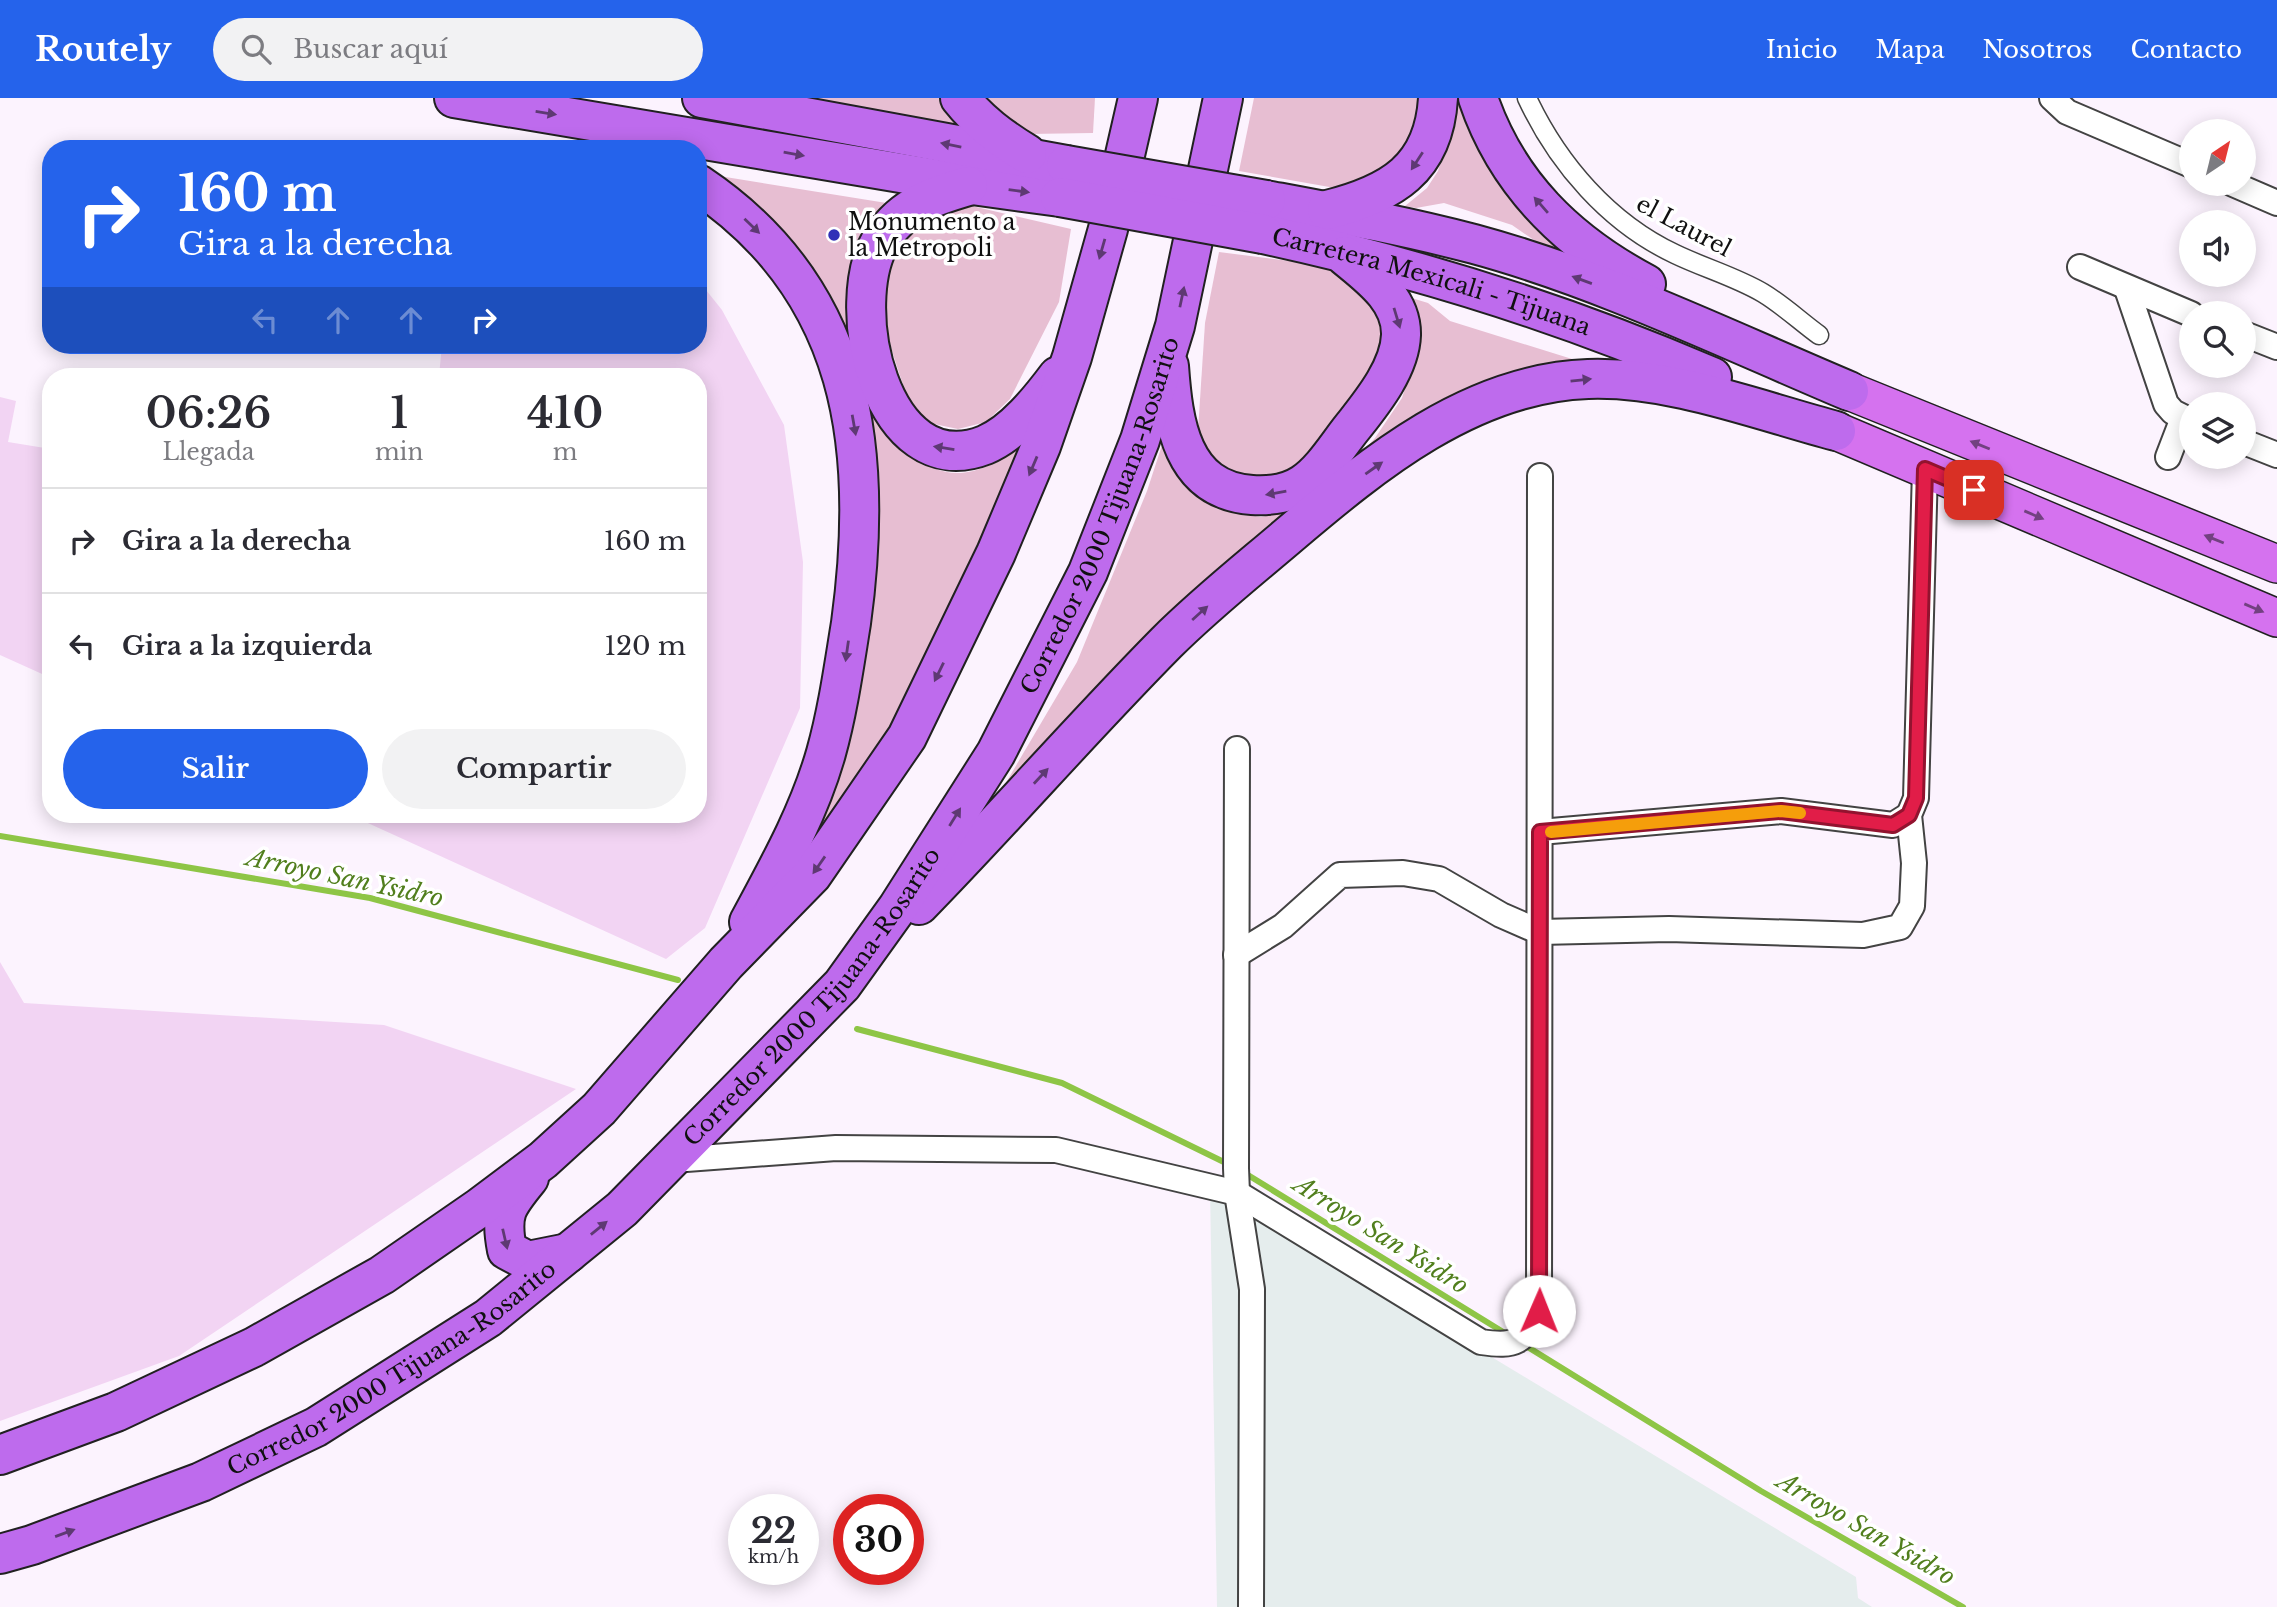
<!DOCTYPE html>
<html lang="es">
<head>
<meta charset="utf-8">
<style>
  body { margin:0; font-family:"Libre Baskerville",serif; background:#f2f2f3; color:#2b2b33; height:100vh; display:flex; flex-direction:column; font-size:26px; white-space:nowrap }
  * { box-sizing:border-box; margin:0 }
  p { font-size:23px; color:#7c7c81 }
  .icon { flex:none; width:38px; height:38px; fill:none; stroke:currentColor; stroke-width:2; stroke-linecap:round; stroke-linejoin:round }
  .map { position:relative; flex:1; overflow:hidden }
  .sheet { position:absolute; left:42px; top:270px; width:665px; height:455px; display:flex; flex-direction:column; background:#fff; border-radius:28px; box-shadow:0 4px 18px #0003 }
  .sheet>* { flex:none }
  .top-card { position:absolute; left:42px; top:42px; width:665px; height:214px; border-radius:28px; box-shadow:0 4px 18px #0003; background:#2563eb; color:#fff; overflow:hidden }
  .needle { width:46px; rotate:35deg }
  .controls { position:absolute; left:2179px; top:21px; display:grid; gap:14px }
  .controls a { display:grid; place-items:center; width:77px; height:77px; border-radius:50%; background:#fff; box-shadow:0 4px 18px #0003; font-size:35px }
  .speed { position:absolute; left:728px; top:1396px; display:flex; gap:14px; font-size:35px; font-weight:700; text-align:center }
  .speed>* { display:grid; place-content:center; width:91px; height:91px; border-radius:50%; background:#fff; box-shadow:0 4px 18px #0003; line-height:1 }
  .speed small { font-size:18px; font-weight:400 }
  .speed .limit { border:10px solid #d22; background:#fff; color:#111 }
  .pin { position:absolute; display:grid; place-items:center; width:60px; height:60px; color:#fff; margin:-30px; border-radius:14px; box-shadow:0 4px 10px #0006 }
  .me { position:absolute; width:77px; margin:-38px; rotate:1deg; stroke-linejoin:round; filter:drop-shadow(0 0 5px #0008) }
  .turn { display:flex; align-items:center; gap:24px; height:147px; padding:0 21px; font-size:32px }
  .turn .icon { width:91px; height:91px; stroke-width:2.5 }
  .turn b { display:block; font-size:49px; line-height:60px }
  .lanes { display:flex; align-items:center; height:66px; padding:0 21px; background:#0003; justify-content:center; gap:35px; direction:ltr }
  .lanes .off { opacity:.35 }
  .eta { display:flex; justify-content:space-evenly; align-items:center; height:119px; text-align:center }
  .eta b { font-size:42px; font-weight:600; line-height:49px }
  .cta { display:flex; gap:14px; margin-top:auto; padding:14px 21px }
  .cta a { flex:1; height:80px; border-radius:42px; background:#2563eb; color:#fff; font-size:28px; font-weight:600; line-height:80px; text-align:center }
  .cta a+a { background:#f2f2f3; color:#2b2b33 }
  ul { padding:0; list-style:none }
  li { display:flex; align-items:center; gap:21px; height:105px; padding:0 21px; border-top:2px solid #e1e1e2 }
  li div { flex:1 }
  li b { display:block; font-size:26px }
  li em { font-style:normal }
  header { display:flex; align-items:center; gap:42px; box-sizing:border-box; height:98px; padding:0 35px; background:#2563eb; color:#fff }
  header strong { font-size:33px }
  nav { display:flex; gap:38px; margin-inline-start:auto; font-size:24px }
  .search { width:490px; height:63px; background:#f2f2f3; display:flex; align-items:center; gap:18px; box-sizing:border-box; padding:0 24px; border-radius:38px; color:#7c7c81; font-size:26px }
  .map>svg:first-child { display:block }
  .industrial { fill:#e5eded }
  .farmland { fill:#f2d4f3 }
  .green { fill:#e7bed2 }
  .lines { fill:none; stroke-linecap:round; stroke-linejoin:round }
  .stream { stroke:#8ec546; stroke-width:6 }
  .pedestrian-casing { stroke:#434343; stroke-width:21 }
  .minor-casing { stroke:#434343; stroke-width:28 }
  .primary-casing { stroke:#212121; stroke-width:40 }
  .trunk-casing { stroke:#212121; stroke-width:42 }
  .pedestrian { stroke:#fff; stroke-width:18 }
  .minor { stroke:#fff; stroke-width:24 }
  .primary { stroke:#d572ef; stroke-width:37 }
  .trunk { stroke:#be6bed; stroke-width:38 }
  .trunk-bridge-casing { stroke:#212121; stroke-width:42; stroke-linecap:butt }
  .trunk-bridge { stroke:#be6bed; stroke-width:38 }
  .oneway { fill:#5e3973 }
  .oneway2 { fill:#724180 }
  .route-casing { stroke:#92132f; stroke-width:18 }
  .route { stroke:#e11d48; stroke-width:12 }
  .slow { stroke:#f59e0b; stroke-width:12 }
  .poi-dot { fill:#3031b7; stroke:#fff; stroke-width:2.5 }
  .labels { text-anchor:middle; stroke-width:7; stroke-linejoin:round; paint-order:stroke }
  .poi-label { font-size:23px; fill:#101010; stroke:#fff; text-anchor:start }
  .street-label { font-size:23px; fill:#101010; stroke:#fff }
  .water-label { font-size:24px; font-style:italic; fill:#517f1d; stroke:#fff }
</style>
</head>
<body>
<header>
<strong>Routely</strong>
<div class="search"><svg class="icon" aria-label="search" viewBox="0 0 24 24"><circle cx="10" cy="10" r="6"/><path d="M15 15l6 6"/></svg>Buscar aquí</div>
<nav><a>Inicio</a><a>Mapa</a><a>Nosotros</a><a>Contacto</a></nav>
</header>
<div class="map">
<svg width="2277" height="1509" viewBox="0 0 2277 1509">
  <rect width="100%" height="100%" fill="#fcf3fe"/>
  <!-- industrial -->
  <polygon class="industrial" points="1210,1089 1856,1479 1858,1500 1872,1509 1217,1509"/>
  <!-- farmland -->
  <g class="farmland">
    <polygon points="698,182 722,212 784,327 803,464 800,610 705,830 666,861 348,716 698,716 698,278 439,278 442,247 698,247"/>
    <polygon points="0,299 16,303 8,344 51,351 51,580 0,557"/>
    <polygon points="0,864 24,905 384,927 576,991 179,1258 0,1323"/>
  </g>
  <!-- green -->
  <g class="green">
    <polygon points="796,0 943,0 965,33"/>
    <polygon points="982,0 1095,0 1093,35 1029,36 1003,21"/>
    <polygon points="1254,0 1422,0 1420,17 1401,67 1335,90 1239,73"/>
    <polygon points="1453,0 1466,0 1567,157 1544,149 1512,127 1444,105 1416,110 1405,108 1427,90 1438,73 1454,17"/>
    <path d="M707,76L899,107L863,147L905,352C915,358 924,366 934,370C967,385 1002,363 1027,343C969,486 903,631 807,751L858,307Z"/>
    <path d="M972,108L1071,131L1059,204L1010,301L986,324L958,331L934,326L913,315C896,263 857,179 907,136C924,122 951,115 972,108Z"/>
    <polygon points="1219,154 1328,168 1369,204 1382,221 1383,259 1340,329 1278,387 1214,369 1198,332 1205,225"/>
    <polygon points="1405,198 1428,205 1450,223 1617,275 1424,325 981,727 1077,564 1147,393 1164,341 1169,361 1179,377 1199,397 1217,411 1261,419 1301,410 1332,387 1375,340 1402,300 1416,256"/>
  </g>
  <g class="lines">
    <!-- stream -->
    <g class="stream">
      <polyline points="0,738 370,800 678,882"/>
      <polyline points="857,931 1062,985 1230,1067"/>
      <polyline points="1243,1074 1508,1237"/>
      <polyline points="1523,1246 1761,1393 1963,1509"/>
    </g>
    <!-- pedestrian casing -->
    <g class="pedestrian-casing">
      <path id="pedestrian" d="M1527,0C1558,66 1609,125 1675,156C1704,170 1736,179 1763,195C1783,207 1801,224 1819,237"/>
    </g>
    <!-- minor casing -->
    <g class="minor-casing">
      <g id="minor">
        <polyline points="2052,0 2067,14 2191,67"/>
        <polyline points="2233,86 2277,105"/>
        <polyline points="2080,169 2191,216"/>
        <polyline points="2127,191 2166,306 2173,314 2191,323"/>
        <polyline points="2244,236 2277,249"/>
        <polyline points="2244,344 2277,357"/>
        <polyline points="2168,359 2183,320"/>
        <polyline points="1237,651 1236,1070 1237,1095 1252,1191 1251,1509"/>
        <polyline points="1540,734 1781,713 1893,727 1909,717"/>
        <polyline points="1236,857 1283,828 1340,777 1403,775 1439,781 1501,817 1540,834 1669,831 1863,837 1900,829 1912,808 1914,765 1909,717 1916,700 1925,371"/>
        <path d="M673,1062L836,1050L1056,1052L1237,1095L1481,1244C1516,1249 1523,1245 1539,1213L1540,378"/>
      </g>
    </g>
    <!-- primary casing -->
    <g class="primary-casing">
      <g id="primary">
        <polyline points="1849,293 2277,466"/>
        <polyline points="1836,333 2277,520"/>
      </g>
    </g>
    <!-- trunk casing -->
    <g class="trunk-casing">
      <g id="trunk">
        <polyline points="454,0 972,87 1060,99"/>
        <polyline points="702,0 1066,67"/>
        <path d="M960,0C979,24 1001,40 1027,56"/>
        <path d="M1478,0C1507,86 1567,144 1646,186"/>
        <path d="M698,86C855,191 875,350 851,525C844,568 838,612 826,655C809,715 778,770 749,824"/>
        <path d="M968,88C934,98 904,107 883,139C840,204 881,388 985,347C1014,335 1040,302 1058,278"/>
        <path d="M1266,102C1335,115 1406,128 1474,146C1600,180 1728,242 1849,293"/>
        <path d="M1327,112C1391,96 1434,71 1438,0"/>
        <path id="s1" d="M1263,136C1417,169 1566,216 1712,279"/>
        <path d="M1169,268C1173,324 1181,392 1252,397C1269,398 1288,396 1303,386C1324,372 1339,345 1355,326C1374,302 1400,269 1401,237C1402,201 1369,178 1345,158"/>
        <path d="M919,807C1003,721 1082,630 1166,545C1205,506 1248,472 1289,437C1374,365 1471,285 1588,281C1670,278 1757,312 1836,333"/>
        <path d="M529,1080C506,1108 500,1115 507,1152L528,1163L568,1155"/>
        <polyline points="0,1357 116,1314 254,1249 382,1177 479,1110 543,1062 599,1011 726,865 812,777 907,639 996,455 1041,348 1072,259 1108,131 1138,0"/>
        <path id="s2" d="M0,1456L32,1447L201,1384L316,1329L488,1220L622,1111L842,887L898,809L996,655L1088,474L1140,342L1175,228L1223,0"/>
      </g>
    </g>
    <!-- pedestrian -->
    <use href="#pedestrian" class="pedestrian"/>
    <!-- minor -->
    <use href="#minor" class="minor"/>
    <!-- primary -->
    <use href="#primary" class="primary"/>
    <!-- trunk -->
    <use href="#trunk" class="trunk"/>
    <!-- trunk-bridge casing -->
    <g class="trunk-bridge-casing">
      <g id="trunk-bridge">
        <polyline points="1066,67 1266,102"/>
        <polyline points="1060,99 1263,136"/>
      </g>
    </g>
    <!-- trunk-bridge -->
    <use href="#trunk-bridge" class="trunk-bridge"/>
  </g>
  <!-- one-way arrows -->
  <defs><path id="oneway-solid" d="M-6-.8H1V-3.2L6.5 0L1 3.2V.8H-6Z" transform="scale(1.75)"/></defs>
  <g class="oneway">
    <use href="#oneway-solid" transform="translate(546 15) rotate(9)"/>
    <use href="#oneway-solid" transform="translate(951 47) rotate(-169)"/>
    <use href="#oneway-solid" transform="translate(794 56) rotate(10)"/>
    <use href="#oneway-solid" transform="translate(1417 63) rotate(123)"/>
    <use href="#oneway-solid" transform="translate(1019 93) rotate(8)"/>
    <use href="#oneway-solid" transform="translate(1541 107) rotate(-131)"/>
    <use href="#oneway-solid" transform="translate(752 128) rotate(44)"/>
    <use href="#oneway-solid" transform="translate(1102 151) rotate(106)"/>
    <use href="#oneway-solid" transform="translate(1582 182) rotate(-160)"/>
    <use href="#oneway-solid" transform="translate(1182 199) rotate(-78)"/>
    <use href="#oneway-solid" transform="translate(1397 220) rotate(73)"/>
    <use href="#oneway-solid" transform="translate(1581 282) rotate(-6)"/>
    <use href="#oneway-solid" transform="translate(854 327) rotate(80)"/>
    <use href="#oneway-solid" transform="translate(944 350) rotate(-171)"/>
    <use href="#oneway-solid" transform="translate(1033 368) rotate(113)"/>
    <use href="#oneway-solid" transform="translate(1374 370) rotate(-35)"/>
    <use href="#oneway-solid" transform="translate(1276 395) rotate(170)"/>
    <use href="#oneway-solid" transform="translate(1200 515) rotate(-42)"/>
    <use href="#oneway-solid" transform="translate(847 553) rotate(98)"/>
    <use href="#oneway-solid" transform="translate(939 574) rotate(116)"/>
    <use href="#oneway-solid" transform="translate(1041 678) rotate(-47)"/>
    <use href="#oneway-solid" transform="translate(955 719) rotate(-58)"/>
    <use href="#oneway-solid" transform="translate(819 767) rotate(125)"/>
    <use href="#oneway-solid" transform="translate(599 1130) rotate(-39)"/>
    <use href="#oneway-solid" transform="translate(505 1141) rotate(77)"/>
    <use href="#oneway-solid" transform="translate(65 1435) rotate(-20)"/>
  </g>
  <g class="oneway2">
    <use href="#oneway-solid" transform="translate(1980 347) rotate(-158)"/>
    <use href="#oneway-solid" transform="translate(2034 417) rotate(23)"/>
    <use href="#oneway-solid" transform="translate(2214 441) rotate(-158)"/>
    <use href="#oneway-solid" transform="translate(2254 510) rotate(23)"/>
  </g>
  <g class="lines">
    <!-- route casing -->
    <g class="route-casing">
      <polyline id="route" points="1539,1213 1540,734 1781,713 1893,727 1909,717 1916,700 1925,371 1974,392"/>
    </g>
    <!-- route -->
    <use href="#route" class="route"/>
    <!-- slow -->
    <polyline class="slow" points="1551,734 1781,713 1800,715"/>
  </g>
  <!-- markers -->
  <circle class="poi-dot" cx="834" cy="137" r="7"/>
  <g class="labels">
    <!-- poi labels -->
    <g class="poi-label">
      <text x="848" y="132">Monumento a<tspan x="848" dy="26">la Metropoli</tspan></text>
    </g>
    <!-- street labels -->
    <g class="street-label">
      <text transform="translate(1684 128) rotate(28)" y="8">el Laurel</text>
      <text dy="8" stroke="none"><textPath href="#s1" startOffset="175">Carretera Mexicali - Tijuana</textPath></text>
      <text dy="8" stroke="none"><textPath href="#s2" startOffset="1570">Corredor 2000 Tijuana-Rosarito</textPath></text>
      <text dy="8" stroke="none"><textPath href="#s2" startOffset="1003">Corredor 2000 Tijuana-Rosarito</textPath></text>
      <text dy="8" stroke="none"><textPath href="#s2" startOffset="436">Corredor 2000 Tijuana-Rosarito</textPath></text>
    </g>
    <!-- water labels -->
    <g class="water-label">
      <text transform="translate(345 780) rotate(12)" y="8">Arroyo San Ysidro</text>
      <text transform="translate(1381 1137) rotate(32)" y="8">Arroyo San Ysidro</text>
      <text transform="translate(1866 1431) rotate(30)" y="8">Arroyo San Ysidro</text>
    </g>
  </g>
</svg>
<div class="controls">
<a><svg class="needle" viewBox="-14 -14 28 28"><path d="M0-13l5 13h-10z" fill="#e53935"/><path d="M0 13l5-13h-10z" fill="#7c7c81"/></svg></a>
<a><svg class="icon" aria-label="sound" viewBox="0 0 24 24"><path d="M4 9h4l5-4v14l-5-4H4zM17 9q2 3 0 6"/></svg></a>
<a><svg class="icon" aria-label="search" viewBox="0 0 24 24"><circle cx="10" cy="10" r="6"/><path d="M15 15l6 6"/></svg></a>
<a><svg class="icon" aria-label="layers" viewBox="0 0 24 24"><path d="M12 4l9 5-9 5-9-5zM3 14l9 5 9-5"/></svg></a>
</div>
<div class="speed"><div>22<small>km/h</small></div><div class="limit">30</div></div>
<div class="pin" style="left:1974px;top:392px;background:#d93025"><svg class="icon" aria-label="arrive" viewBox="0 0 24 24"><path d="M6 21V4h12l-3 4 3 4H6"/></svg></div>
<svg class="me" style="left:1539px;top:1213px" viewBox="-20 -20 40 40"><circle r="19" fill="#fff"/><path d="M0-13L10 11 0 6-10 11z" fill="#e11d48"/></svg>
<div class="top-card">
<div class="turn"><svg class="icon" aria-label="right" viewBox="0 0 24 24"><path d="M7 20v-9h11M14 6l5 5-5 5"/></svg><div><b>160 m</b>Gira a la derecha</div></div>
<div class="lanes"><svg class="icon off" aria-label="left" viewBox="0 0 24 24"><path d="M17 20v-9H6M10 6l-5 5 5 5"/></svg><svg class="icon off" aria-label="ahead" viewBox="0 0 24 24"><path d="M12 20V5M6 11l6-6 6 6"/></svg><svg class="icon off" aria-label="ahead" viewBox="0 0 24 24"><path d="M12 20V5M6 11l6-6 6 6"/></svg><svg class="icon" aria-label="right" viewBox="0 0 24 24"><path d="M7 20v-9h11M14 6l5 5-5 5"/></svg></div>
</div>
<section class="sheet">
<div class="eta">
<div><b>06:26</b><p>Llegada</p></div>
<div><b>1</b><p>min</p></div>
<div><b>410</b><p>m</p></div>
</div>
<ul>
<li><svg class="icon" aria-label="right" viewBox="0 0 24 24"><path d="M7 20v-9h11M14 6l5 5-5 5"/></svg><div><b>Gira a la derecha</b></div><em>160 m</em></li>
<li><svg class="icon" aria-label="left" viewBox="0 0 24 24"><path d="M17 20v-9H6M10 6l-5 5 5 5"/></svg><div><b>Gira a la izquierda</b></div><em>120 m</em></li>
</ul>
<div class="cta"><a>Salir</a><a>Compartir</a></div>
</section>
</div>
</body>
</html>
